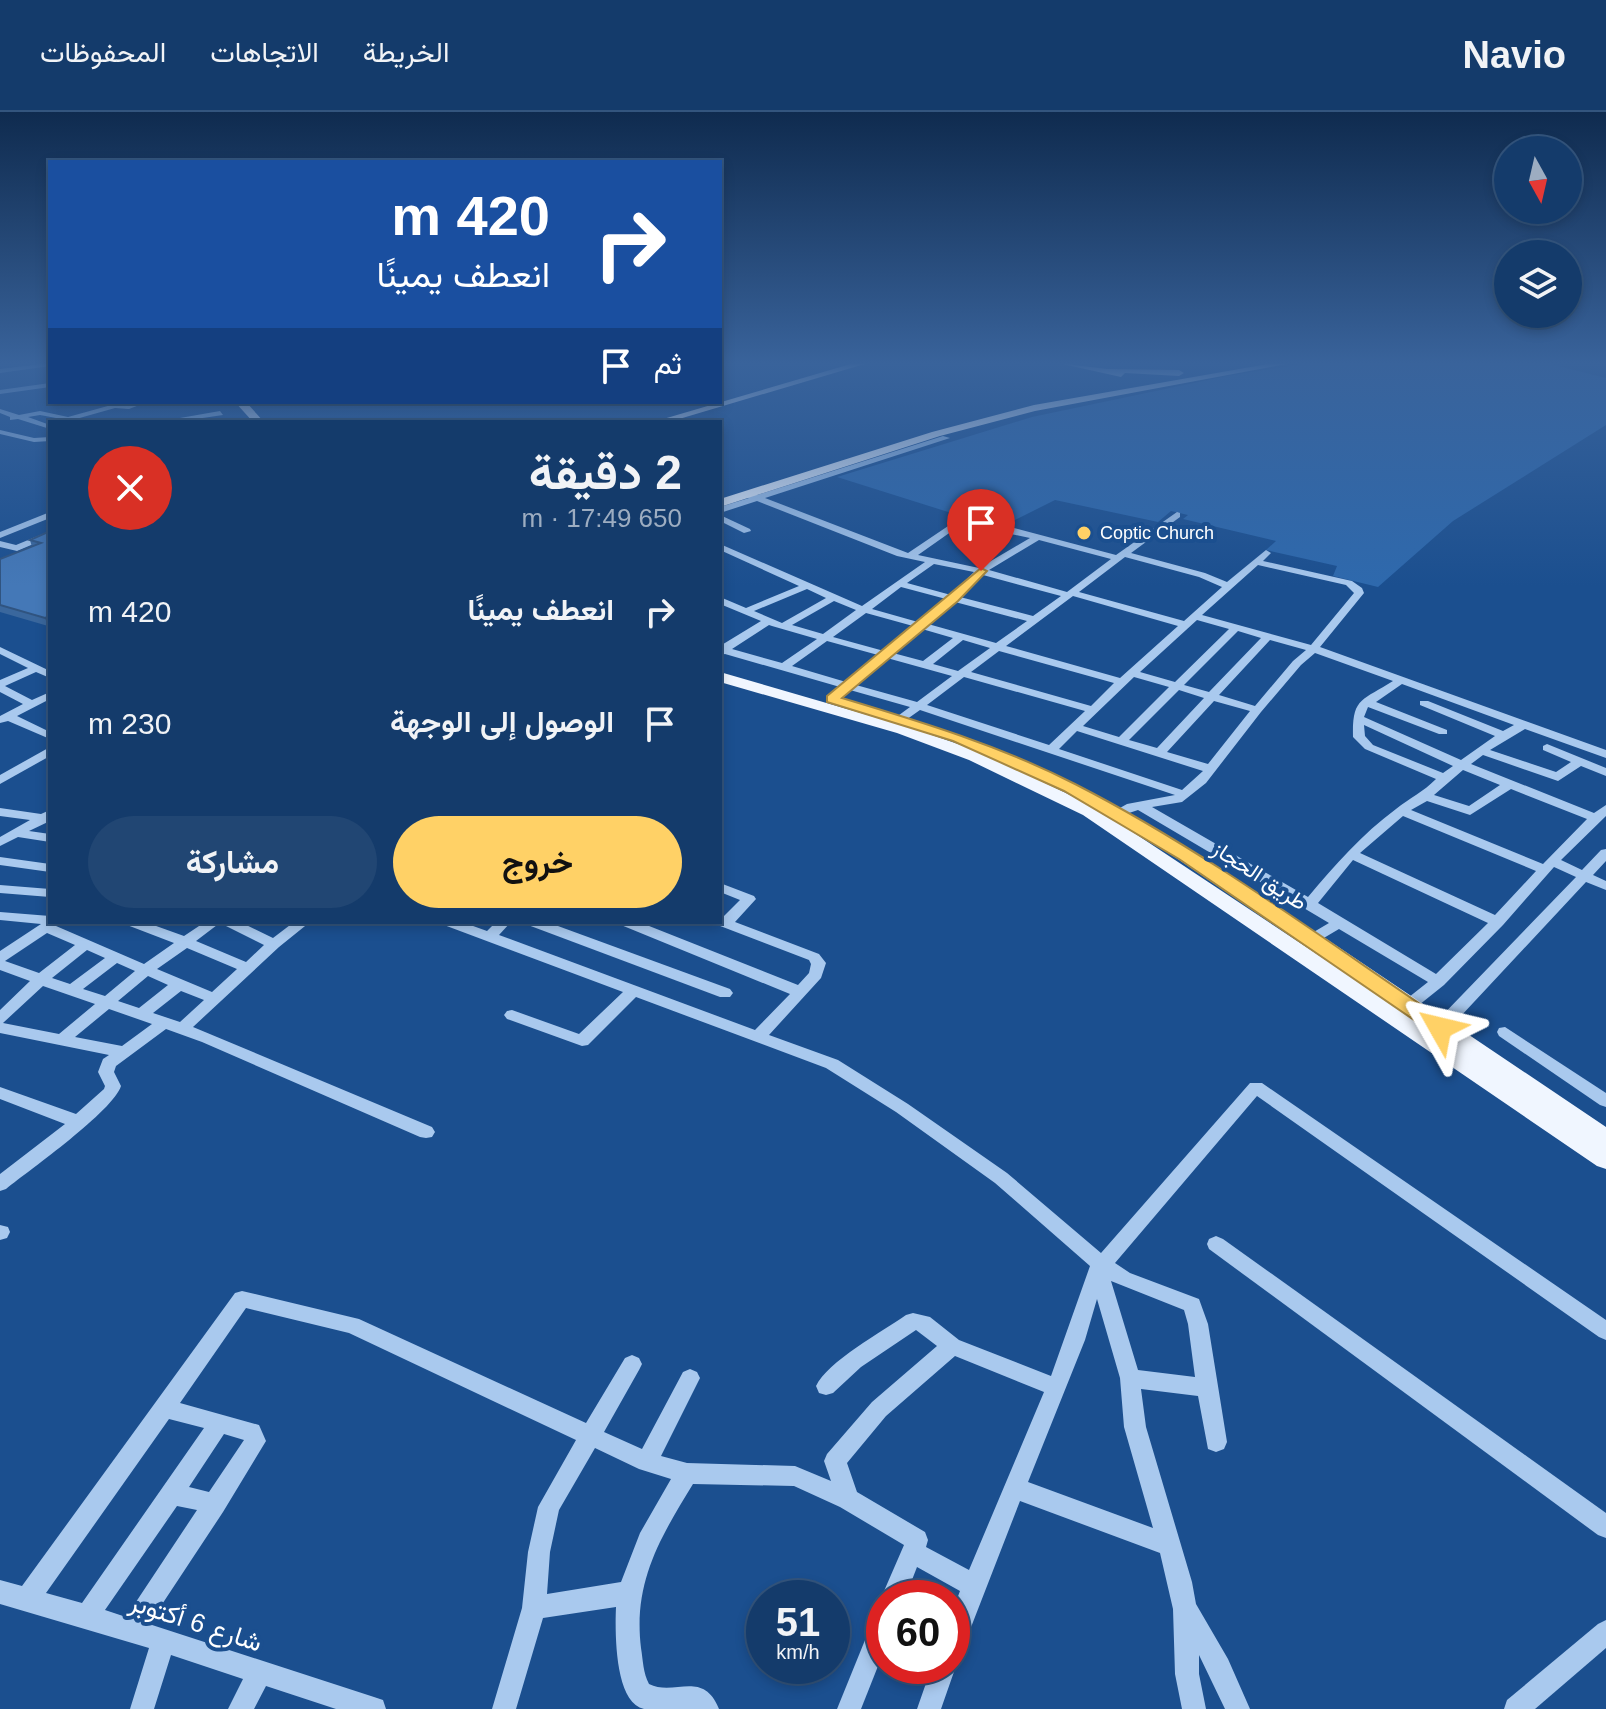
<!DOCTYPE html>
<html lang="ar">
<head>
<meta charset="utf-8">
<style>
  body { margin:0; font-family:Helvetica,Vazirmatn,sans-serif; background:#214673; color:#f1f3f6; direction:rtl; height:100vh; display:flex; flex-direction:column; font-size:30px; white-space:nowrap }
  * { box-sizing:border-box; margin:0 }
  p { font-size:26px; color:#9dadc1 }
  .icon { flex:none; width:44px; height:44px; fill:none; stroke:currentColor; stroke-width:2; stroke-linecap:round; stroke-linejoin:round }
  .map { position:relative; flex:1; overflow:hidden; direction:ltr }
  .side { position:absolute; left:48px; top:308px; width:674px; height:504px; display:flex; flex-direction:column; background:#143b6b; border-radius:0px; box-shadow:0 4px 12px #0003,0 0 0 2px #33557e; direction:rtl }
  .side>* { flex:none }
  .banner { position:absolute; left:48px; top:48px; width:674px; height:244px; border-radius:0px; box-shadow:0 4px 12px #0003,0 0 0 2px #33557e; direction:rtl; background:#1a4fa0; color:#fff; overflow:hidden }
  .needle { width:52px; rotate:172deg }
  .fabs { position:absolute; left:1494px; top:24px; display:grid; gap:16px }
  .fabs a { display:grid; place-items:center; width:88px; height:88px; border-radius:50%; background:#143b6b; box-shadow:0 4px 12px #0003,0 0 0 2px #33557e; font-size:40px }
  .speed { position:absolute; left:746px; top:1468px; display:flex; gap:16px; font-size:40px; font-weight:700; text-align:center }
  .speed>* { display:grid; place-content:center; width:104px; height:104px; border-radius:50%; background:#143b6b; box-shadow:0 4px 12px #0003,0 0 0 2px #33557e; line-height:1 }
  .speed small { font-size:20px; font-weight:400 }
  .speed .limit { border:12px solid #d22; background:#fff; color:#111 }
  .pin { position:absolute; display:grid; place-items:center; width:68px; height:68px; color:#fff; margin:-82px -34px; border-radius:50% 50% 50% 0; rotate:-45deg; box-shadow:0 0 8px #0007 }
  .pin .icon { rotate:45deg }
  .me { position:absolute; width:88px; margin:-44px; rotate:307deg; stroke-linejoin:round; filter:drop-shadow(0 0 6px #0008) }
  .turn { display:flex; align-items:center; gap:28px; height:168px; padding:0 40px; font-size:36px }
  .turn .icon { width:104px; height:104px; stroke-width:2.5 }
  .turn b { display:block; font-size:56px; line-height:68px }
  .then { display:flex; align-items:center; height:76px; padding:0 40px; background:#0003; gap:16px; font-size:30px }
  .round { display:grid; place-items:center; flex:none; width:84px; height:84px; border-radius:42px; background:#214673 }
  .head { display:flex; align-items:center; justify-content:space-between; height:136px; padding:0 40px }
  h1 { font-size:48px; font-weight:700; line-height:60px }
  .action { display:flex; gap:16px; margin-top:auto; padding:16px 40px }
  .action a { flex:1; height:92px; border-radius:48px; background:#ffd166; color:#111; font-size:32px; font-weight:700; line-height:92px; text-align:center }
  .action a+a { background:#214673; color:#f1f3f6 }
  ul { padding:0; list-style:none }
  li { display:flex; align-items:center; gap:24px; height:112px; padding:0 40px }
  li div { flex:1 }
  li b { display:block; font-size:30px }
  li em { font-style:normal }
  header { display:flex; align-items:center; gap:48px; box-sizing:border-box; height:112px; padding:0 40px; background:#143b6b; border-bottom:2px solid #33557e }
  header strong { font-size:38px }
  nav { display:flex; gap:44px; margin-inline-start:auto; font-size:28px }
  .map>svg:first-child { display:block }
  .green { fill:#2e69ad }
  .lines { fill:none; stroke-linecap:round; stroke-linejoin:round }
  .minor { fill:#a9c9ee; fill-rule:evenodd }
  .major { fill:#f0f6ff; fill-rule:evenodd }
  .wall { fill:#3a679d }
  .shaded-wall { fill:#305480 }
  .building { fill:#4478b7; stroke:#305480; stroke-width:2 }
  .route { fill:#ffd166; stroke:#a68842; stroke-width:2 }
  .poi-dot { fill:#ffd166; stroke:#1b4f8f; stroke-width:3 }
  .labels { text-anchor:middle; stroke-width:8; stroke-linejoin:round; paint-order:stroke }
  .far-poi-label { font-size:18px; fill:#fff; stroke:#1b4f8f; text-anchor:start }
  .street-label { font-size:22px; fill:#fff; stroke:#1b4f8f }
  .near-street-label { font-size:26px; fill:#fff; stroke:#1b4f8f }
</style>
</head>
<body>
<header>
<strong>Navio</strong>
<nav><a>الخريطة</a><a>الاتجاهات</a><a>المحفوظات</a></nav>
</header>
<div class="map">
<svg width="1606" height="1597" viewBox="0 0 1606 1597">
  <rect width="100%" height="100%" fill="#1b4f8f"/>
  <!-- green -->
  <polygon class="green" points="1309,251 1546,251 1606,266 1606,313 1453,409 1378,475 1333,464 1337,454 1266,438 1276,429 1183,407 1188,403 1171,399 1158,410 1055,388 999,416 837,365 1032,305 1227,264"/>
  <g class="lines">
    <!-- minor -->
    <g class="minor">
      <polygon points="50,251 50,254 0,261 0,257"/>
      <polygon points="1263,251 1269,251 1269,252 1266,254"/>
      <polygon points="50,271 50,275 0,282 0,278"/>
      <polygon points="136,290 147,290 129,297 115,296 76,307 78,310 40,303 28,305 50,313 50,317 18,307 10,308 10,305 0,301 0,297 19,303 40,299 68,305 115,292 128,293"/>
      <polygon points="220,299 223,303 175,310 157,310"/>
      <polygon points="0,318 34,326 50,325 50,329 34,330 0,322"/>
      <path d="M943,324L950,326L765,386L908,441L960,406L1010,415L1116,443L1177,400L1180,401V405L1131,441L1205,461L1227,470L1266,438L1271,441L1263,449L1352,469L1362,476L1364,481L1320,535L1606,638V646L1525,617L1490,638L1556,660L1571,650L1543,638V634L1547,632L1606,656V664L1581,654L1558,669L1483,643L1471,652L1594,701L1606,693V704L1561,748L1582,758L1601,738L1606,737V749L1593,763L1606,769V778L1586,770L1446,920H1434L1432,916L1434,912L1576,765L1554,755L1503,813L1444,873L1414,897H1404L1401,893L1404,889L1428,870L1339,817L1317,830H1307L1305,827L1307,824L1329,811L1138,698L1117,705L1111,701L1127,692L1175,683L920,598L903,610H895V606L910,595L850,578L836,589H828V585L840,575L725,542L720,543V534L761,509L720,492V485L746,496L799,474L720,438V432L862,494L925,450L897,444L757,389L720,401V395L749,386L743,384V380L757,383ZM962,412L1030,426L979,456L918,443ZM1039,428L1111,447L1067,480L989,458ZM1125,445L1199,465L1222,475L1184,509L1079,480ZM934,452L974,460L951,483L907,471ZM1258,453L1346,473L1354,481L1311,533L1202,503ZM983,463L1061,484L1033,504L960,485ZM901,475L946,487L918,510L872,497ZM807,477L826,486L782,511L754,499ZM1073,484L1178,514L1120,566L1006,534ZM834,489L856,498L823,522L792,513ZM955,490L1027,509L996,531L928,512ZM866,501L913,514L884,539L833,525ZM1197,508L1229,517L1175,570L1140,560ZM769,513L772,514L817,527L782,551L732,537ZM922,517L953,526L923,549L893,541ZM1238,519L1261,526L1209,580L1184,573ZM963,528L990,536L958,559L933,552ZM1270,528L1306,538L1293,549L1255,594L1219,583ZM827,529L878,543L846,570L792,554ZM999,539L1114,571L1091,594L971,560ZM1315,541L1393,569C1362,589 1352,585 1353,625L1365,637L1436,667C1423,680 1410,686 1396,697C1362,722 1335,753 1308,785L1152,695L1182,690L1206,671L1261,600L1301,553ZM887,546L952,564L917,590L856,573ZM964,565L1085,599L1049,633L927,593ZM1134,565L1169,575L1119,625L1083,614ZM1402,572L1514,613L1503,619L1428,589H1420V593L1495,624L1461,648L1364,605L1368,595L1439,622H1447V618L1376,590ZM1179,578L1204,586L1157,636L1129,628ZM1214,589L1250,599L1208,652L1167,640ZM1364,613L1453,654L1443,661L1373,633L1365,624ZM1077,619L1203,659L1182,678L1059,637ZM1463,658L1500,673L1469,694L1434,683ZM1511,677L1587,707L1543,752L1411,698L1427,689L1470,703ZM1403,704L1536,759L1495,803L1360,741ZM1353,748L1488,811L1436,862L1318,791Z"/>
      <polygon points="50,400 50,406 0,426 0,420"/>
      <polygon points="720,403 750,417 751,419 744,421 720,409"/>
      <polygon points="50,419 50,425 17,439 0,435 0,429 16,433"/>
      <polygon points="0,535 50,559 50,566 36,560 5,574 32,588 50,580 50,587 17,604 50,620 50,627 8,609 0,611 0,604 23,592 0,580 0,568 28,556 0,542"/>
      <polygon points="50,635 50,644 0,672 0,663"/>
      <polygon points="0,696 41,702 50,698 50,709 29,719 50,722 50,730 18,725 0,734 0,725 30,708 0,704"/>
      <polygon points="0,745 50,752 50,760 0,753"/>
      <path d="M720,771L754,784L756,787L735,810L819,842L826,851L821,866L769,923L838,948L908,992L1007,1061L1101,1141L1250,971H1262L1606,1208V1228L1599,1225L1257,984L1115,1151L1130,1161L1199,1187L1208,1212L1227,1330L1224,1337L1216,1340L1208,1337L1198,1284L1141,1277L1146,1315L1192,1470L1196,1492L1228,1547L1250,1597H1225L1199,1543V1562L1206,1597H1182L1175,1562L1173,1497L1160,1441L1020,1389L961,1541L952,1544V1500L960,1479L917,1455L905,1486H884V1493L881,1486L904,1433L840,1395L794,1374L693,1372C660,1426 633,1470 641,1536C643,1548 643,1561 649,1572C674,1585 703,1557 719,1597C700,1597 662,1597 644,1597C614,1591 615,1518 616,1495L543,1506L516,1597H492L522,1496L528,1440L538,1395L576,1328L349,1221L246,1196L180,1291L259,1313L266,1329L223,1400L149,1512L374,1585L383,1588L386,1597H336L266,1574L254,1597H228L243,1567L171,1543L154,1597H130L149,1536L0,1492V1468L22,1474L235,1181L242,1179L359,1207L586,1311L625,1246L632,1243L639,1246L642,1252L639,1258L604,1320L642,1337L683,1260L690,1257L697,1260L700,1266L661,1344L687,1351L795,1354L831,1369L824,1349L827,1342L872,1290L937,1234L916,1218L861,1255L833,1281L826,1283L819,1281L816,1274C827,1250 883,1219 906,1203L913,1201L930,1205L959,1228L1051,1264L1090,1154L995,1071L896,1000L826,956L636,885L588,933L582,934L507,907L504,903L507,899L512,898L579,922L623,880L444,813L442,810H462L487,819L496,810H511L499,823L755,918L790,882L621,813L619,810H639L798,873L809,861L811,852L809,848L715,812L714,810H720V805H723L740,788L720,780ZM1111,1169L1184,1198L1188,1212L1195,1265L1138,1258ZM1097,1187L1120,1266L1124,1315L1153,1416L1028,1370L1085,1228ZM955,1244L1044,1280L969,1458L926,1435L928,1428L925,1420L857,1380L847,1351L886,1304ZM169,1307L204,1316L82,1491L46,1481ZM224,1322L244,1328L209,1380L189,1375ZM595,1336L639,1357L671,1367L640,1421L621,1470L547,1482L550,1440L559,1398ZM177,1394L197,1398L126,1505L105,1498Z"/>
      <polygon points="0,773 50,777 50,785 0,781"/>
      <path d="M0,800L50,804V810H60L56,814L144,852L174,831L127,813L125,810H145L184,824L205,810H221L196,829L246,850L264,833L224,813L222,810H240L273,826L294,810H310L279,835L193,915L432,1015L435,1020L432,1025L426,1026L420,1025L202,930L166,917L116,954L114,960L121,974C113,999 31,1057 6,1077L0,1079V1062L65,1012L0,987V975L76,1002L104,977L105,974L98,960L103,947L109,943L0,921V898L30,869L0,858V839L41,812L0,808ZM47,821L75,833L39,861L5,849ZM187,836L237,857L212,880L157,857ZM87,838L105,846L70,872L52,866ZM117,851L135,859L105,884L83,877ZM148,864L168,873L139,896L118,889ZM43,874L95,892L59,922L3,911ZM181,879L204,888L180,910L153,901ZM109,897L152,912L122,934L75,925Z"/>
      <polygon points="526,810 547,810 730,877 733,881 730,885 720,885 528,813"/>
      <polygon points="1505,915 1606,981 1606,995 1600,993 1499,924 1497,920 1499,916"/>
      <polygon points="0,1113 8,1115 10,1120 7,1126 0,1128"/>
      <polygon points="1216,1124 1223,1127 1606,1401 1606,1426 1598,1423 1209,1137 1207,1132 1209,1127"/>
      <polygon points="884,1497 884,1539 861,1597 837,1597 876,1501"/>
      <polygon points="1606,1508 1606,1536 1535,1597 1504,1597 1507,1588 1598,1512"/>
      <polygon points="952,1545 956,1554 941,1597 917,1597 932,1554 952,1554"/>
    </g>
    <!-- major -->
    <g class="major">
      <polygon points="854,251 868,251 669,310 653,310"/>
      <polygon points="1058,251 1107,257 1179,258 1184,261 1179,264 1125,261 1121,265"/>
      <polygon points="1273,251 1292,251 1035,299 940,324 720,395 720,387 932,320 1034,293"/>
      <polygon points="235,290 246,290 264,310 253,310"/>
      <polygon points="720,560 909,615 981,640 1095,695 1409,903 1132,716 1134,712 1148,712 1319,822 1606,1015 1606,1057 1597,1054 1083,703 969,648 897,621 720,570"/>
    </g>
  </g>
  <!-- wall -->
  <polygon class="wall" points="50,419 50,513 48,514 0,500 0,447 32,435 30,428"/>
  <!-- shaded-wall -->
  <polygon class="shaded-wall" points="50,504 50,513 48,514 45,506"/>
  <!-- building -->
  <polygon class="building" points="50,419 50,504 45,506 0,493 0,447 41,431 30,428"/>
  <!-- sky -->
  <linearGradient id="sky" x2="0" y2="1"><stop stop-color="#0f2b4f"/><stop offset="0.53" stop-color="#39639b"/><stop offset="1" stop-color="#39639b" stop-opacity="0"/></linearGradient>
  <rect width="1606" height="474" fill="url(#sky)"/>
  <!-- route -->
  <path class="route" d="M981,456L987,459L958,489L842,586C922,610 1001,634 1075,672C1206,739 1326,829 1448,911L1451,916L1448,921H1433L1179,747L1064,679L953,629L827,590V584Z"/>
  <!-- markers -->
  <circle class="poi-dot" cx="1084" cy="421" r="8"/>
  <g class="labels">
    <!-- far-poi labels -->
    <g class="far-poi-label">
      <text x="1100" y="427">Coptic Church</text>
    </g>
    <!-- street labels -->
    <g class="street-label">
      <text transform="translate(1260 763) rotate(33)" y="8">طريق الحجاز</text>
    </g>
    <!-- near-street labels -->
    <g class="near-street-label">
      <text transform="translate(196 1510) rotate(18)" y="9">شارع 6 أكتوبر</text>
    </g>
  </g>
</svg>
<div class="fabs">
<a><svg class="needle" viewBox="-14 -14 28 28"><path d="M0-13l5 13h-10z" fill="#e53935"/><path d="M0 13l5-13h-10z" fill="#9dadc1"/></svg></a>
<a><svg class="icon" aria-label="layers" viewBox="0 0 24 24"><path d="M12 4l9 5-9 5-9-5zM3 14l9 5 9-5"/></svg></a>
</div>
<div class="speed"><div>51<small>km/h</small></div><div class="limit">60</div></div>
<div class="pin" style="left:981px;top:459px;background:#d93025"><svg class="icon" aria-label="arrive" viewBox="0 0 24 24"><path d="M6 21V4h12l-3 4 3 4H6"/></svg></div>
<svg class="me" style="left:1440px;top:916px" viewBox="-20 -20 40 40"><path d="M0-17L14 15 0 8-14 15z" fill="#ffd166" stroke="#fff" stroke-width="4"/></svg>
<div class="banner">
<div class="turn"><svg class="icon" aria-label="right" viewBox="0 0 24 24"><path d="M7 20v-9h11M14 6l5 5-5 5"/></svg><div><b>420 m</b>انعطف يمينًا</div></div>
<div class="then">ثم<svg class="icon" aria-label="arrive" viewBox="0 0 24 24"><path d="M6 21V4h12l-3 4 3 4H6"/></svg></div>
</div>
<section class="side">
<div class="head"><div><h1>2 دقيقة</h1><p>650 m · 17:49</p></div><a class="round" style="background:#d93025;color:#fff"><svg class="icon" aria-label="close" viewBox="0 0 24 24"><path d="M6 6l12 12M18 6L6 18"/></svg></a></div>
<ul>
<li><svg class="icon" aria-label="right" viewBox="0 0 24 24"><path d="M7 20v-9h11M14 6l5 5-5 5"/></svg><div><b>انعطف يمينًا</b></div><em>420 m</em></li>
<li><svg class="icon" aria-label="arrive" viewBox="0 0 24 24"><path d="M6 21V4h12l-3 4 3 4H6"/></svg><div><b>الوصول إلى الوجهة</b></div><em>230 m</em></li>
</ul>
<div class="action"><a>خروج</a><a>مشاركة</a></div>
</section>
</div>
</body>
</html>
